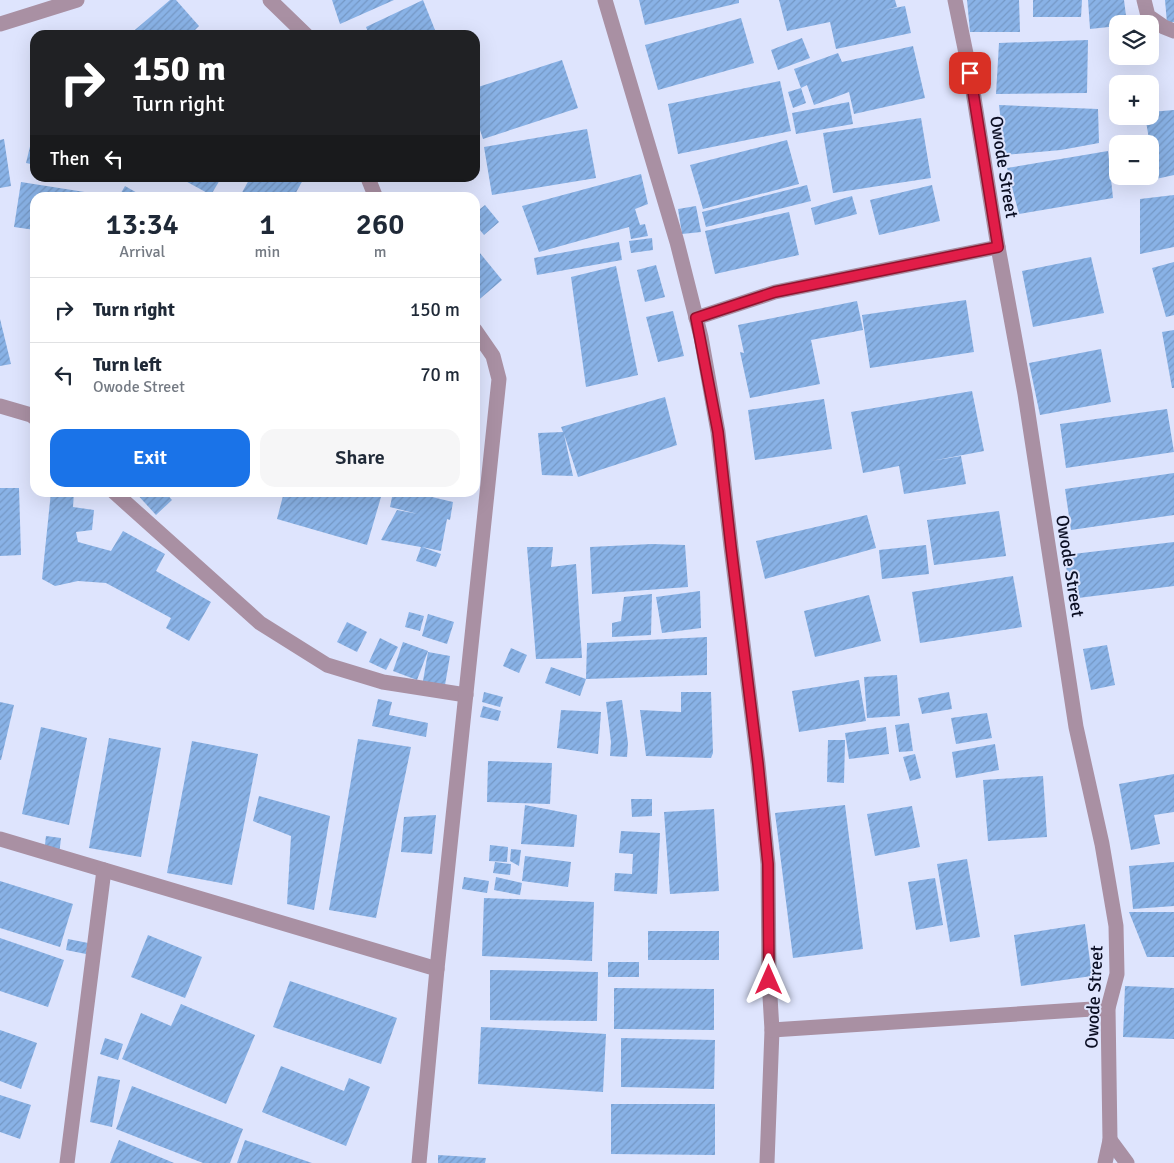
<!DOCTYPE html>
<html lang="en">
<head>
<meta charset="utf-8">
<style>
  body { margin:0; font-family:Signika,sans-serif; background:#f6f6f7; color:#1f2937; height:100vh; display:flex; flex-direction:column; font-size:19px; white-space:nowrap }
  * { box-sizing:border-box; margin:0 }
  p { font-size:16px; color:#747a83 }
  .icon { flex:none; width:28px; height:28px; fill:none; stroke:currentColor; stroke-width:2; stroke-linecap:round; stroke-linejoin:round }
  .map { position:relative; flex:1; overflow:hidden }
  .sheet { position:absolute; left:30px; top:192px; width:450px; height:305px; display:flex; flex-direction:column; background:#fff; border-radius:15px; box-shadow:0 5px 20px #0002 }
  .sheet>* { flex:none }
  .guide { position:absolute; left:30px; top:30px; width:450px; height:152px; border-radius:15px; box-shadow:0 5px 20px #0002; background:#202124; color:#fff; overflow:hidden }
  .buttons { position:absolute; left:1109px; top:15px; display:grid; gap:10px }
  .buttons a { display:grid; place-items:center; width:50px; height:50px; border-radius:10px; background:#fff; box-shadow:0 5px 20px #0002; font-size:25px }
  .pin { position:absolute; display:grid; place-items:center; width:42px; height:42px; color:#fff; margin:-21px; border-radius:10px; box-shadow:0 2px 8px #0006 }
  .me { position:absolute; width:55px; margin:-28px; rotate:0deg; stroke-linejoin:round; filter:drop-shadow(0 0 4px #0008) }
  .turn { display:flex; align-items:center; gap:18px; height:105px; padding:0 20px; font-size:22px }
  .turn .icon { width:65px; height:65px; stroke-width:2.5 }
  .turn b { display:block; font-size:35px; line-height:42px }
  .then { display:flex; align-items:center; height:48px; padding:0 20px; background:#0003; gap:10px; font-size:19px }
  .eta { display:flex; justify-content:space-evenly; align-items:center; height:85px; text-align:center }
  .eta b { font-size:30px; font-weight:600; line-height:35px }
  .cta { display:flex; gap:10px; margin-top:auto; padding:10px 20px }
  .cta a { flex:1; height:58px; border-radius:15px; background:#1a73e8; color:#fff; font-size:20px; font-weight:600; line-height:58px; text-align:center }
  .cta a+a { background:#f6f6f7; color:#1f2937 }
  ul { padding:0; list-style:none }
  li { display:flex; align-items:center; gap:15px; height:65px; padding:0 20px; border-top:1px solid #e0e1e3 }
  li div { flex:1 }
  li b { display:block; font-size:19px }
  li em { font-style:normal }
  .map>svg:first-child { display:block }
  .building { fill:url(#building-hatch) }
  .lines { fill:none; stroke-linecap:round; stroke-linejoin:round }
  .lane { stroke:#a990a3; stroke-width:15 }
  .street { stroke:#a990a3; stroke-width:15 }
  .route-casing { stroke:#92132f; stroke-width:12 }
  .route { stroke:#e11d48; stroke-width:9 }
  .labels { text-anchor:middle; stroke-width:4; stroke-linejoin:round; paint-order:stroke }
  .street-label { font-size:18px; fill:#0b0e23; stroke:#dee4fd }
</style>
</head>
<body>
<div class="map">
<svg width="1174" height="1163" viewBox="0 0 1174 1163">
  <defs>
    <pattern id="building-hatch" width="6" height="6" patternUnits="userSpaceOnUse" patternTransform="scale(1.25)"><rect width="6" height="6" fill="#89b2e6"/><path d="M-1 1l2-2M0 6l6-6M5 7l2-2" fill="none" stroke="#7598c5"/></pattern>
  </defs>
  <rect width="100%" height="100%" fill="#dee4fd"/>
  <!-- building -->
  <g class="building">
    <polygon points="170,0 176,0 199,26 190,35 129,35"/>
    <polygon points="332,0 394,0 340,24"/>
    <polygon points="423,0 437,35 369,35 366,27"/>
    <polygon points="639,0 739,0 739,3 645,25"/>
    <polygon points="779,0 895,0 897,7 885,10 905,6 911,33 836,49 830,22 787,31"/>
    <polygon points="967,0 1019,0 1020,32 970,32"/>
    <polygon points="1033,0 1082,0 1081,17 1033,17"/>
    <polygon points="1088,0 1124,0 1127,24 1118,24 1118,26 1090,29"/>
    <polygon points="1165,0 1174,0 1174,22 1167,23"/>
    <polygon points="741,18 754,63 658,90 645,45"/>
    <polygon points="802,38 810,58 778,70 771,50"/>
    <polygon points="1088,40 1087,93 996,94 999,43"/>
    <polygon points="913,46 925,98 854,114 849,92 814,105 807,85 801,88 806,103 793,108 788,92 801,88 794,69 838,53 842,62"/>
    <polygon points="562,60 578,108 483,139 475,115 475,88"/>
    <polygon points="780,81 791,131 678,154 668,104"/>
    <polygon points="849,102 853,124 796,134 792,113"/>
    <polygon points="999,105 1098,109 1099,143 1061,150 1005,155"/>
    <polygon points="1174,110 1174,175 1156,179 1145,116 1150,116 1150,112"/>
    <polygon points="921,118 931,178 833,193 823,133"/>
    <polygon points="587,129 596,178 492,195 484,147"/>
    <polygon points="34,130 35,130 35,165 26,163"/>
    <polygon points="4,139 11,186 0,188 0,140"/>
    <polygon points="787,140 799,184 703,209 690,165"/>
    <polygon points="1108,151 1113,198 1019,214 1007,168"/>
    <polygon points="641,174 648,204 635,209 640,225 645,224 648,236 631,239 629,227 539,252 522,206"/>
    <polygon points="180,178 221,178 211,195"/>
    <polygon points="250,178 304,178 293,198 239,198"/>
    <polygon points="21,182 91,193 90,198 35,198 35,230 14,227"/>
    <polygon points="807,185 811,201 706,227 702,212"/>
    <polygon points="932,185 940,221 879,235 870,200"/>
    <polygon points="125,186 146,198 118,198"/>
    <polygon points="1174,195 1174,247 1140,254 1140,199"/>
    <polygon points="852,196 857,214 815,225 811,208"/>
    <polygon points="485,205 499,222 484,235 475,224 475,213"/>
    <polygon points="696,206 701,232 682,234 678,209"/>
    <polygon points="789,212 799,255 715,274 705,231"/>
    <polygon points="652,238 653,250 631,253 629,241"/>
    <polygon points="619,242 622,260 537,275 534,258"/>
    <polygon points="475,247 502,280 475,303"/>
    <polygon points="1091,257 1104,313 1033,327 1022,271"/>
    <polygon points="1174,262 1174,315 1166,317 1152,268"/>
    <polygon points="656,265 665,297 645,302 637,270"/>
    <polygon points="616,266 638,375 586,387 571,277"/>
    <polygon points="966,300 974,352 870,368 862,315"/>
    <polygon points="857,301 863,330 811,340 820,384 750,398 740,352 744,353 738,325"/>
    <polygon points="673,311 684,356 658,362 646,317"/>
    <polygon points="0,319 11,364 0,366"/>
    <polygon points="1174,330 1174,388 1172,388 1162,332"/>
    <polygon points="1101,349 1111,402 1040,415 1029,363"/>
    <polygon points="972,391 984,451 931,461 961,456 966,484 904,494 899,466 863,473 851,412"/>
    <polygon points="665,397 677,445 578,477 564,434 573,476 542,475 538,433 563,432 561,427"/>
    <polygon points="824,399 832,449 755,460 748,410"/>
    <polygon points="1167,409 1174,452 1066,468 1060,424"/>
    <polygon points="1174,473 1174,515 1071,530 1065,489"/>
    <polygon points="0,488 19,488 21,555 0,556"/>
    <polygon points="51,492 74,492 73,507 94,510 92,530 76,532 78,542 111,551 123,531 165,554 156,571 211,602 189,641 166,628 171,618 106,583 78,581 55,586 42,579"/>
    <polygon points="135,492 165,492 172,500 156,515"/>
    <polygon points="284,492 366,492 381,497 367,545 277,519"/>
    <polygon points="393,492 411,492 453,502 450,520 447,519 441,551 422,547 441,554 436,567 416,561 421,547 381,540 397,510 418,514 390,507"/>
    <polygon points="999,511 1006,556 934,565 927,520"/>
    <polygon points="867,515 876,548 765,579 756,541"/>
    <polygon points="1174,542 1174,586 1070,599 1065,555"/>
    <polygon points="652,544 685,545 688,587 592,594 590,547"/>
    <polygon points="926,545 929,574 882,579 879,550"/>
    <polygon points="527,547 553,547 551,567 576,564 582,658 536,659"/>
    <polygon points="1013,576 1022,627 920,643 912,592"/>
    <polygon points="700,591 701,628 662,633 656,597"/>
    <polygon points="652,594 651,635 612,637 612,623 621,621 624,597"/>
    <polygon points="869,595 881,641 815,657 804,611"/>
    <polygon points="409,612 424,616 420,631 405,627"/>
    <polygon points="428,614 454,622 447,644 422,636"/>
    <polygon points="347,622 367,632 357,652 337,642"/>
    <polygon points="707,637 707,675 586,679 587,643"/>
    <polygon points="380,638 398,647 386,670 369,662"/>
    <polygon points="403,642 428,651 417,680 393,671"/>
    <polygon points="1107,645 1115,685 1091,690 1083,649"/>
    <polygon points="511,648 527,655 519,673 503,666"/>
    <polygon points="428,652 450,656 445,685 423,681"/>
    <polygon points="551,667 586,679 580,696 545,683"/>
    <polygon points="897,675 900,716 867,718 864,677"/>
    <polygon points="859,680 866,721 799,732 792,691"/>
    <polygon points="484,692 503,697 500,707 482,702"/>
    <polygon points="681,692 711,692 713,753 711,758 646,756 640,710 681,712"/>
    <polygon points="949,692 952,709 922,714 918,698"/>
    <polygon points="378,699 392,702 389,715 428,723 426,737 372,726"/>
    <polygon points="622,700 628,743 627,757 610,756 611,742 606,702"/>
    <polygon points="0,702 14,705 1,760 0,760"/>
    <polygon points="483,706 501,711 498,721 480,717"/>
    <polygon points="561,710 601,712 598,754 557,748"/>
    <polygon points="987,713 992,738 956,744 951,718"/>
    <polygon points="909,723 913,751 899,752 895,725"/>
    <polygon points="41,727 87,738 69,825 22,814"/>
    <polygon points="886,727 889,754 849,759 845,733"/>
    <polygon points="109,738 161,748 141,857 89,848"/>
    <polygon points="358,739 411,747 376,918 329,910"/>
    <polygon points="828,740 845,740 844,783 827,782"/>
    <polygon points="192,741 258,754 232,885 167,873"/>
    <polygon points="995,744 999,770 956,778 952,752"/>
    <polygon points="915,754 921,778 910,781 903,757"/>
    <polygon points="488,761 552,763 550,804 487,802"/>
    <polygon points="1174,774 1174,812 1154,815 1160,844 1131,850 1119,784"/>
    <polygon points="1043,776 1047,837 988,841 983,780"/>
    <polygon points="259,796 330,816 314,910 287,904 291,836 253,821"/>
    <polygon points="631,799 652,799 652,816 632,817"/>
    <polygon points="525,805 577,815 574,847 521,844"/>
    <polygon points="845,805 863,949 793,958 775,813"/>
    <polygon points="912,806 920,847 875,856 867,814"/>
    <polygon points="714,809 719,891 670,894 664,812"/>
    <polygon points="436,815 432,854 401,852 404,817"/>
    <polygon points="621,831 660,833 657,894 614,891 615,873 632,874 633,854 619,853"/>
    <polygon points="46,836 61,838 59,855 44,853"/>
    <polygon points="490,845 508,847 507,862 489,861"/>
    <polygon points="511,849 521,850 519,866 510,861"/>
    <polygon points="525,856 571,862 568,887 522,881"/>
    <polygon points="967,859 980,937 950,942 937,864"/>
    <polygon points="495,862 511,864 510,875 493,873"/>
    <polygon points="1174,862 1174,906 1133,909 1129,866"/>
    <polygon points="464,877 489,881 487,893 462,889"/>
    <polygon points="496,877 522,883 520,895 494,890"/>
    <polygon points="935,878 943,925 916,930 908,882"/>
    <polygon points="0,881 73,904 60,947 0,928"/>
    <polygon points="484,898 594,902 592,961 482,956"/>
    <polygon points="1129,912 1174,912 1174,957 1147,957"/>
    <polygon points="1085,924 1092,976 1021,986 1014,935"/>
    <rect x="648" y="931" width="71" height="29"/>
    <polygon points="148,935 202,957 185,998 131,977"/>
    <polygon points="0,938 64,960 48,1007 0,991"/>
    <polygon points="68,939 88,943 86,954 66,950"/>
    <rect x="608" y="962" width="31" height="15"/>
    <polygon points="490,970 598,972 597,1021 490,1020"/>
    <polygon points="290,981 397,1018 381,1064 273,1027"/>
    <polygon points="1125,986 1174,988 1174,1039 1123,1037"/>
    <polygon points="614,988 714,989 714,1030 614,1029"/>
    <polygon points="181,1004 255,1035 226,1104 122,1059 141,1013 171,1026"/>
    <polygon points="481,1027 606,1034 603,1092 478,1084"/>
    <polygon points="0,1030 37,1043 21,1089 0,1081"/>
    <polygon points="105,1038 123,1044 118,1060 100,1054"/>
    <polygon points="621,1038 715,1040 714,1089 621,1087"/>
    <polygon points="281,1066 344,1091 349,1078 370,1087 346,1146 262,1112"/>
    <polygon points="98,1076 120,1080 112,1127 90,1122"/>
    <polygon points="132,1086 243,1129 230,1163 203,1163 116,1129"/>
    <polygon points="0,1095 31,1105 20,1139 0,1132"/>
    <polygon points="611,1104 715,1104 715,1155 611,1154"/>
    <polygon points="119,1140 174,1163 110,1163"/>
    <polygon points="245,1140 312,1163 237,1163"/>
    <polygon points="438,1155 486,1158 485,1163 438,1163"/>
  </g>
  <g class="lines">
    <!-- lane -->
    <polyline class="lane" points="1144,0 1148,16 1164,27 1174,31"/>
    <!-- street -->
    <g class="street">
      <polyline points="270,0 306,35"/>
      <polyline points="605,0 677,242 701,337 718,432 731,547 758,764 768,864 769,980 772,1030 767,1163"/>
      <polyline points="955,0 970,73 998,247 1025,394 1076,727 1102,844 1116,926 1117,974 1108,1008 1110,1140 1105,1163"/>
      <polyline points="0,24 77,0"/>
      <polyline points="368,178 376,198"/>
      <polyline points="696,318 775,292 998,247"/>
      <polyline points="0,406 31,415 35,418"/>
      <polyline points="114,492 260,623 327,665 383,682 466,695"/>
      <polyline points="0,839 437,969"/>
      <polyline points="772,1030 1108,1008"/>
      <polyline points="1110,1140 1127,1163"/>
      <polyline points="67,1163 104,870"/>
      <polyline points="419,1163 437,969 499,379 493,356 475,330"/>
    </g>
  </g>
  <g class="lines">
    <!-- route casing -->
    <g class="route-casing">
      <polyline id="route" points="769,980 768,864 758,764 731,547 718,432 696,318 775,292 998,247 970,73"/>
    </g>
    <!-- route -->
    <use href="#route" class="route"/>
  </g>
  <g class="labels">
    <!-- street labels -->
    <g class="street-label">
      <text transform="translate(1004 167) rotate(81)" y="6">Owode Street</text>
      <text transform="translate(1070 566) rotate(81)" y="6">Owode Street</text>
      <text transform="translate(1094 997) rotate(-87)" y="6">Owode Street</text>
    </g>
  </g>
</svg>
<div class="buttons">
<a><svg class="icon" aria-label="layers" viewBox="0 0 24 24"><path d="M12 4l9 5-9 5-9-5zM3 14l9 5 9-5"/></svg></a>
<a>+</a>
<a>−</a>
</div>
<div class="pin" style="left:970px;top:73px;background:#d93025"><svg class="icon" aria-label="arrive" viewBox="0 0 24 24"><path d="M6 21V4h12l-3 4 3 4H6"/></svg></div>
<svg class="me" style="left:769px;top:980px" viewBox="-20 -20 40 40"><path d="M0-17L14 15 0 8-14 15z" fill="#e11d48" stroke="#fff" stroke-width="4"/></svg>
<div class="guide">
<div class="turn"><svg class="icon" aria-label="right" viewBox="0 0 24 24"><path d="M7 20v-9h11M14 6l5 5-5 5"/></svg><div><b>150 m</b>Turn right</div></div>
<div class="then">Then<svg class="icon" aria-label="left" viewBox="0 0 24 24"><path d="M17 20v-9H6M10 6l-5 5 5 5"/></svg></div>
</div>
<section class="sheet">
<div class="eta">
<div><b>13:34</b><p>Arrival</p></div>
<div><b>1</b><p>min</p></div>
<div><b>260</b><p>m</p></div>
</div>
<ul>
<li><svg class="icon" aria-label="right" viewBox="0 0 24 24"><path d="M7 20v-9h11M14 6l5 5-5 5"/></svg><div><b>Turn right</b></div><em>150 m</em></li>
<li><svg class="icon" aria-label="left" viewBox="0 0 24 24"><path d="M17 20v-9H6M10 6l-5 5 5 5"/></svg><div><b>Turn left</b><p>Owode Street</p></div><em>70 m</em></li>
</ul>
<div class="cta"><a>Exit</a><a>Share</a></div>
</section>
</div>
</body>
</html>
